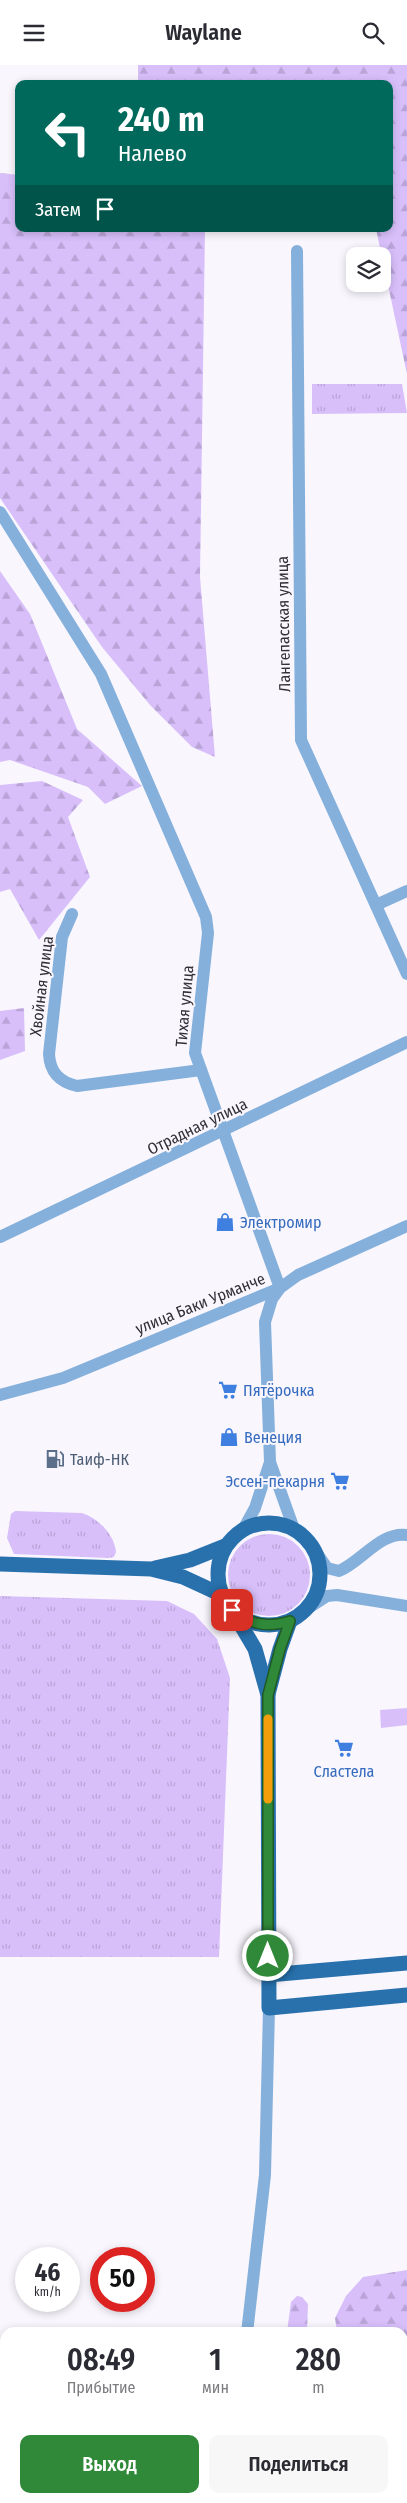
<!DOCTYPE html>
<html lang="ru">
<head>
<meta charset="utf-8">
<style>
  body { margin:0; font-family:"Fira Sans Condensed",sans-serif; background:#f7f7f7; color:#2b2b33; height:100vh; display:flex; flex-direction:column; font-size:19px; white-space:nowrap }
  * { box-sizing:border-box; margin:0 }
  p { font-size:16px; color:#7c7c81 }
  .icon { flex:none; width:28px; height:28px; fill:none; stroke:currentColor; stroke-width:2; stroke-linecap:round; stroke-linejoin:round }
  .map { position:relative; flex:1; overflow:hidden }
  .side { position:absolute; left:0px; top:2262px; width:408px; height:176px; display:flex; flex-direction:column; background:#fff; border-radius:15px 15px 0 0; box-shadow:0 2px 8px #0003 }
  .side>* { flex:none }
  .banner { position:absolute; left:15px; top:15px; width:378px; height:152px; border-radius:10px; box-shadow:0 2px 8px #0003; background:#00695c; color:#fff; overflow:hidden }
  .controls { position:absolute; left:346px; top:182px; display:grid; gap:10px }
  .controls a { display:grid; place-items:center; width:45px; height:45px; border-radius:10px; background:#fff; box-shadow:0 2px 8px #0003; font-size:25px }
  .speed { position:absolute; left:15px; top:2182px; display:flex; gap:10px; font-size:25px; font-weight:700; text-align:center }
  .speed>* { display:grid; place-content:center; width:65px; height:65px; border-radius:50%; background:#fff; box-shadow:0 2px 8px #0003; line-height:1 }
  .speed small { font-size:12px; font-weight:400 }
  .speed .limit { border:8px solid #d22; background:#fff; color:#111 }
  .pin { position:absolute; display:grid; place-items:center; width:42px; height:42px; color:#fff; margin:-21px; border-radius:10px; box-shadow:0 2px 8px #0006 }
  .me { position:absolute; width:55px; margin:-28px; rotate:0deg; stroke-linejoin:round; filter:drop-shadow(0 0 4px #0008) }
  .turn { display:flex; align-items:center; gap:18px; height:105px; padding:0 20px; font-size:22px }
  .turn .icon { width:65px; height:65px; stroke-width:2.5 }
  .turn b { display:block; font-size:35px; line-height:42px }
  .then { display:flex; align-items:center; height:48px; padding:0 20px; background:#0003; gap:10px; font-size:19px }
  .eta { display:flex; justify-content:space-evenly; align-items:center; height:85px; text-align:center }
  .eta b { font-size:30px; font-weight:600; line-height:35px }
  .cta { display:flex; gap:10px; margin-top:auto; padding:10px 20px }
  .cta a { flex:1; height:58px; border-radius:10px; background:#308939; color:#fff; font-size:20px; font-weight:600; line-height:58px; text-align:center }
  .cta a+a { background:#f7f7f7; color:#2b2b33 }
  header { display:flex; justify-content:space-between; align-items:center; height:65px; padding:0 20px; background:#fff; font-size:22px; font-weight:600 }
  .map>svg:first-child { display:block }
  .grass { fill:url(#grass-tufts) }
  .forest { fill:url(#forest-firs) }
  .garden { fill:#d8bffa }
  .lines { fill:none; stroke-linecap:round; stroke-linejoin:round }
  .minor { stroke:#84b0db; stroke-width:12 }
  .major { stroke:#2871ad; stroke-width:15 }
  .route-casing { stroke:#1f5925; stroke-width:12 }
  .route { stroke:#308939; stroke-width:9 }
  .slow { stroke:#f59e0b; stroke-width:9 }
  .labels { text-anchor:middle; stroke-width:4; stroke-linejoin:round; paint-order:stroke }
  .street-label { font-size:16px; fill:#322f36; stroke:#f9f6fe }
  .shop-label { font-size:16px; fill:#366cbe; stroke:#f9f6fe; text-anchor:start }
  .service-label { font-size:16px; fill:#4e5e75; stroke:#f9f6fe; text-anchor:start }
</style>
</head>
<body>
<header><svg class="icon" aria-label="menu" viewBox="0 0 24 24"><path d="M4 6h16M4 12h16M4 18h16"/></svg>Waylane<svg class="icon" aria-label="search" viewBox="0 0 24 24"><circle cx="10" cy="10" r="6"/><path d="M15 15l6 6"/></svg></header>
<div class="map">
<svg width="407" height="2438" viewBox="0 0 407 2438">
  <defs>
    <pattern id="grass-tufts" width="24" height="20" patternUnits="userSpaceOnUse" patternTransform="scale(1.25)"><rect width="24" height="20" fill="#d8bffa"/><path d="M3 7l-1-3M5 7V3M7 7l1-3M15 17l-1-3M17 17v-4M19 17l1-3" fill="none" stroke="#baa4d7"/></pattern>
    <pattern id="forest-firs" width="22" height="20" patternUnits="userSpaceOnUse" patternTransform="scale(1.25)"><rect width="22" height="20" fill="#d8bffa"/><path d="M5 1l3.5 6h-7zM16 11l3.5 6h-7z" fill="#baa4d7"/></pattern>
  </defs>
  <rect width="100%" height="100%" fill="#f9f6fe"/>
  <!-- grass -->
  <g class="grass">
    <polygon points="312,319 402,319 407,348 312,349"/>
    <path d="M15,1446L82,1448C99,1454 114,1469 116,1487L114,1492L108,1493L14,1489L7,1473L11,1449Z"/>
    <circle cx="269" cy="1510" r="41"/>
    <polygon points="0,1531 167,1536 194,1549 217,1574 230,1613 219,1892 0,1892"/>
  </g>
  <!-- forest -->
  <g class="forest">
    <polygon points="138,0 407,0 407,309 376,164 389,164 389,19 138,19"/>
    <polygon points="0,108 19,110 19,164 205,164 200,512 215,692 192,682 150,640 102,582 0,433"/>
    <polygon points="0,506 30,549 77,664 142,721 105,739 88,722 10,695 0,697"/>
    <polygon points="42,716 83,735 68,752 90,812 39,875 10,824 0,827 0,720"/>
    <polygon points="24,943 25,986 0,995 0,946"/>
    <polygon points="407,2205 407,2438 342,2438 342,2434 402,2434 402,2268 337,2267 335,2253 346,2231 363,2212"/>
    <polygon points="297,2231 302,2232 308,2239 307,2267 287,2267 291,2237"/>
    <polygon points="272,2434 311,2434 311,2438 271,2438"/>
  </g>
  <!-- garden -->
  <polygon class="garden" points="407,1643 407,1660 381,1663 380,1645"/>
  <g class="lines">
    <!-- minor -->
    <g class="minor">
      <polyline points="297,186 301,675 407,909"/>
      <polyline points="0,447 101,609 206,852 208,868 195,988 280,1223 272,1234 265,1257 270,1397 294,1464"/>
      <polyline points="376,840 407,826"/>
      <path d="M72,849L62,872L49,989C50,1007 59,1017 77,1021L201,1005"/>
      <polyline points="0,1172 407,977"/>
      <polyline points="0,1330 63,1313 280,1223 298,1210 407,1161"/>
      <polyline points="244,1463 255,1443 270,1397"/>
      <path d="M312,1481L327,1503L339,1506C361,1497 381,1466 407,1470"/>
      <polyline points="307,1544 327,1531 337,1530 407,1541"/>
      <polyline points="247,2268 265,2110 269,1943"/>
      <polyline points="226,2438 227,2434"/>
    </g>
    <!-- major -->
    <g class="major">
      <circle cx="269" cy="1509" r="51"/>
      <polyline points="0,1499 151,1504 183,1512 222,1530"/>
      <polyline points="155,1503 190,1495 225,1481"/>
      <polyline points="232,1545 255,1584 268,1630 269,1943 407,1930"/>
      <polyline points="268,1629 280,1584 290,1556"/>
      <polyline points="268,1910 407,1898"/>
    </g>
  </g>
  <g class="lines">
    <!-- route casing -->
    <g class="route-casing">
      <path id="route" d="M232,1545C250,1560 268,1563 290,1556L280,1584L268,1630V1891"/>
    </g>
    <!-- route -->
    <use href="#route" class="route"/>
    <!-- slow -->
    <polyline class="slow" points="268,1654 268,1734"/>
  </g>
  <!-- icons -->
  <defs>
    <g id="shop-bare" transform="scale(1.5)"><path d="M-5-2.5h2.3a2.7 3.5 0 0 1 5.4 0H5L5.5 6h-11ZM-1.5-2.5h3a1.5 2.3 0 0 0-3 0Z" fill="#3f7fe0" stroke="#f9f6fe" stroke-width="2.5" paint-order="stroke"/></g>
    <g id="supermarket-bare" transform="scale(1.5)"><path d="M-6-5.5h2.5l.6 2H6L4.5 2H-2.5L-4.4-4H-6ZM-1.5 3.2a1.3 1.3 0 1 0 .1 0ZM3 3.2a1.3 1.3 0 1 0 .1 0Z" fill="#3f7fe0" stroke="#f9f6fe" stroke-width="2.5" paint-order="stroke"/></g>
    <g id="fuel-bare" transform="scale(1.5)"><path d="M-5.5-6h7V0h2V4h1.3V-2.5L3-4.5l.8-.8L6-3V5H2.5V1h-1V6h-7ZM-4.2-4.7v3.2H.2V-4.7Z" fill="#5c6f8a" stroke="#f9f6fe" stroke-width="2.5" paint-order="stroke"/></g>
  </defs>
  <g fill-rule="evenodd">
    <use href="#shop-bare" x="225" y="1157"/>
    <use href="#supermarket-bare" x="228" y="1325"/>
    <use href="#shop-bare" x="229" y="1372"/>
    <use href="#fuel-bare" x="55" y="1394"/>
    <use href="#supermarket-bare" x="340" y="1416"/>
    <use href="#supermarket-bare" x="344" y="1683"/>
  </g>
  <g class="labels">
    <!-- street labels -->
    <g class="street-label">
      <text transform="translate(283 559) rotate(-91)" y="6">Лангепасская улица</text>
      <text transform="translate(41 921) rotate(-83)" y="6">Хвойная улица</text>
      <text transform="translate(184 941) rotate(-85)" y="6">Тихая улица</text>
      <text transform="translate(197 1061) rotate(-26)" y="6">Отрадная улица</text>
      <text transform="translate(200 1238) rotate(-22)" y="6">улица Баки Урманче</text>
    </g>
    <!-- shop labels -->
    <g class="shop-label">
      <text x="240" y="1163">Электромир</text>
      <text x="243" y="1331">Пятёрочка</text>
      <text x="244" y="1378">Венеция</text>
      <text x="325" y="1422" text-anchor="end">Эссен-пекарня</text>
      <text x="344" y="1712" text-anchor="middle">Сластела</text>
    </g>
    <!-- service labels -->
    <g class="service-label">
      <text x="70" y="1400">Таиф-НК</text>
    </g>
  </g>
</svg>
<div class="controls">
<a><svg class="icon" aria-label="layers" viewBox="0 0 24 24"><path d="M12 4l9 5-9 5-9-5zM3 14l9 5 9-5"/></svg></a>
</div>
<div class="speed"><div>46<small>km/h</small></div><div class="limit">50</div></div>
<div class="pin" style="left:232px;top:1545px;background:#d93025"><svg class="icon" aria-label="arrive" viewBox="0 0 24 24"><path d="M6 21V4h12l-3 4 3 4H6"/></svg></div>
<svg class="me" style="left:268px;top:1891px" viewBox="-20 -20 40 40"><circle r="17" fill="#308939" stroke="#fff" stroke-width="3"/><path d="M0-11L8 9 0 5-8 9z" fill="#fff"/></svg>
<div class="banner">
<div class="turn"><svg class="icon" aria-label="left" viewBox="0 0 24 24"><path d="M17 20v-9H6M10 6l-5 5 5 5"/></svg><div><b>240 m</b>Налево</div></div>
<div class="then">Затем<svg class="icon" aria-label="arrive" viewBox="0 0 24 24"><path d="M6 21V4h12l-3 4 3 4H6"/></svg></div>
</div>
<section class="side">
<div class="eta">
<div><b>08:49</b><p>Прибытие</p></div>
<div><b>1</b><p>мин</p></div>
<div><b>280</b><p>m</p></div>
</div>
<div class="cta"><a>Выход</a><a>Поделиться</a></div>
</section>
</div>
</body>
</html>
